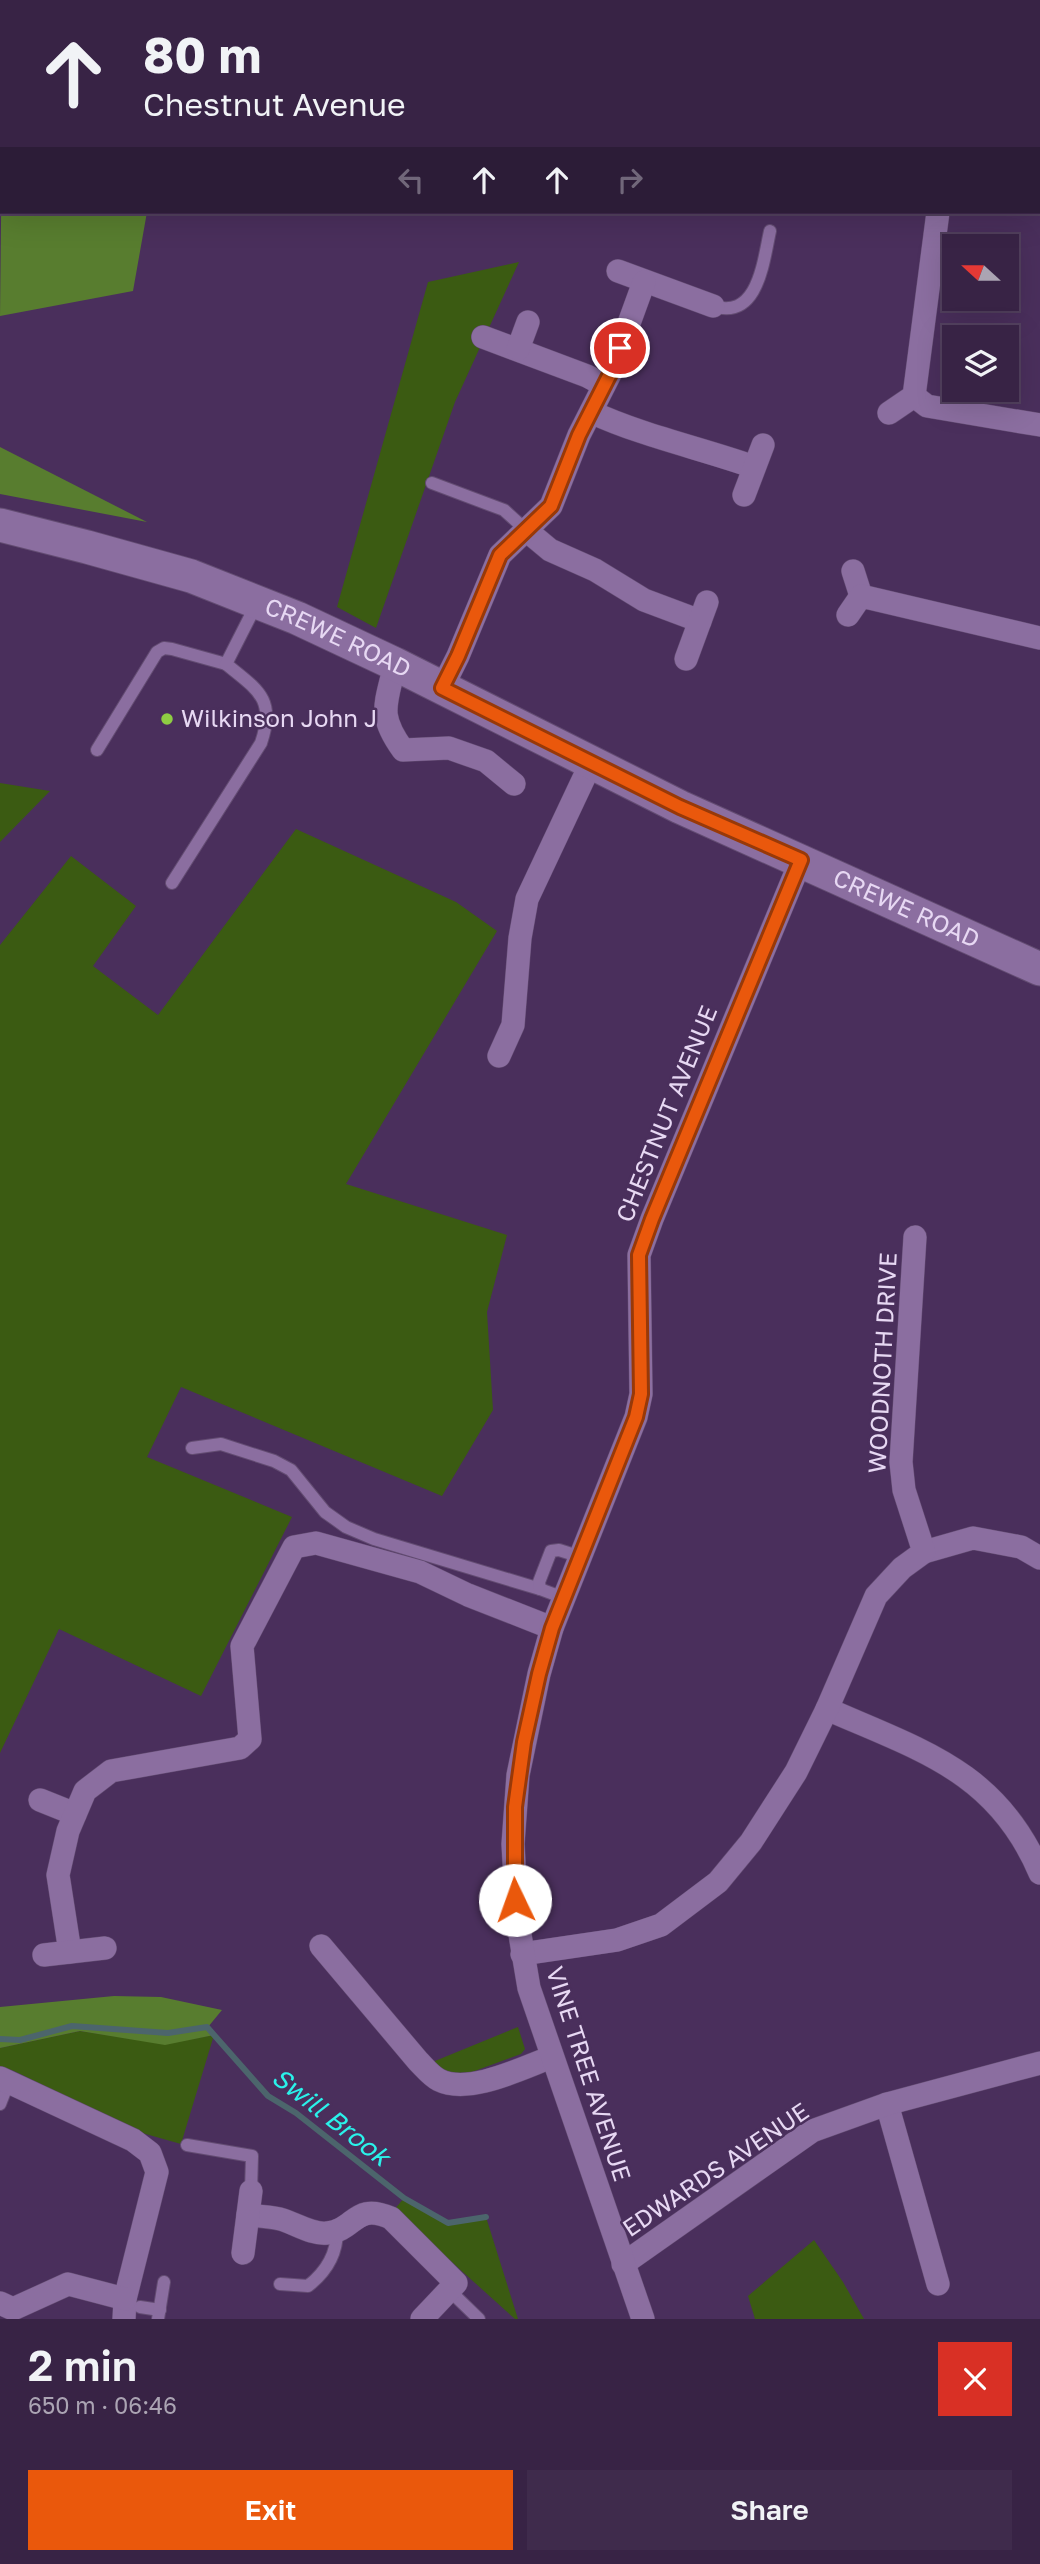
<!DOCTYPE html>
<html lang="en">
<head>
<meta charset="utf-8">
<style>
  body { margin:0; font-family:"Golos Text",sans-serif; background:#3f2b4c; color:#f1f3f6; height:100vh; display:flex; flex-direction:column; font-size:26px; white-space:nowrap }
  * { box-sizing:border-box; margin:0 }
  p { font-size:23px; color:#aba4b3 }
  .icon { flex:none; width:38px; height:38px; fill:none; stroke:currentColor; stroke-width:2; stroke-linecap:round; stroke-linejoin:round }
  .map { position:relative; height:2319px; overflow:hidden }
  .details { display:flex; flex-direction:column; background:#382345; flex:1 }
  .details>* { flex:none }
  .top-card { position:absolute; left:0px; top:0px; width:1041px; height:214px; box-shadow:0 7px 28px #0002,0 0 0 2px #52405e; background:#382345; color:#f1f3f6; overflow:hidden }
  .needle { width:46px; rotate:291deg }
  .controls { position:absolute; left:942px; top:234px; display:grid; gap:14px }
  .controls a { display:grid; place-items:center; width:77px; height:77px; border-radius:0px; background:#382345; box-shadow:0 7px 28px #0002,0 0 0 2px #52405e; font-size:35px }
  .pin { position:absolute; display:grid; place-items:center; width:60px; height:60px; color:#fff; margin:-30px; border:4px solid #fff; border-radius:50%; box-shadow:0 2px 7px #0007 }
  .me { position:absolute; width:77px; margin:-38px; rotate:357deg; stroke-linejoin:round; filter:drop-shadow(0 0 5px #0008) }
  .turn { display:flex; align-items:center; gap:24px; height:147px; padding:0 28px; font-size:32px }
  .turn .icon { width:91px; height:91px; stroke-width:2.5 }
  .turn b { display:block; font-size:49px; line-height:60px }
  .lanes { display:flex; align-items:center; height:66px; padding:0 28px; background:#0003; justify-content:center; gap:35px; direction:ltr }
  .lanes .off { opacity:.35 }
  .round { display:grid; place-items:center; flex:none; width:74px; height:74px; border-radius:0px; background:#3f2b4c }
  .summary { display:flex; align-items:center; justify-content:space-between; height:119px; padding:0 28px }
  h1 { font-size:42px; font-weight:600; line-height:52px }
  .button { display:flex; gap:14px; margin-top:auto; padding:14px 28px }
  .button a { flex:1; height:80px; border-radius:0px; background:#ea580c; color:#fff; font-size:28px; font-weight:600; line-height:80px; text-align:center }
  .button a+a { background:#3f2b4c; color:#f1f3f6 }
  .map>svg:first-child { display:block }
  .green { fill:#3b5b12 }
  .forest { fill:#587d2f }
  .lines { fill:none; stroke-linecap:round; stroke-linejoin:round }
  .stream { stroke:#4c656c; stroke-width:6 }
  .lane-casing { stroke:#634c72; stroke-width:14 }
  .street-casing { stroke:#634c72; stroke-width:24 }
  .secondary-casing { stroke:#634c72; stroke-width:35 }
  .lane { stroke:#8b6ea0; stroke-width:12 }
  .street { stroke:#8b6ea0; stroke-width:23 }
  .secondary { stroke:#8b6ea0; stroke-width:33 }
  .route-casing { stroke:#983908; stroke-width:18 }
  .route { stroke:#ea580c; stroke-width:12 }
  .poi-dot { fill:#8ecd43; stroke:#4a2f5c; stroke-width:2.5 }
  .labels { text-anchor:middle; stroke-width:5; stroke-linejoin:round; paint-order:stroke }
  .street-label { font-size:24px; fill:#e7d8f3; stroke:#4a2f5c }
  .poi-label { font-size:24px; fill:#e7d8f3; stroke:#4a2f5c; text-anchor:start }
  .water-label { font-size:26px; font-style:italic; fill:#2af2ea; stroke:#4a2f5c }
</style>
</head>
<body>
<div class="map">
<svg width="1040" height="2319" viewBox="0 0 1040 2319">
  <rect width="100%" height="100%" fill="#4a2f5c"/>
  <!-- green -->
  <g class="green">
    <polygon points="519,262 455,402 376,628 337,607 428,282"/>
    <polygon points="0,783 50,791 0,842"/>
    <polygon points="296,829 456,902 497,931 346,1184 507,1235 487,1312 493,1410 442,1496 181,1387 147,1457 292,1517 201,1696 59,1629 0,1753 0,945 71,856 136,906 93,966 158,1015"/>
    <polygon points="518,2027 525,2049 521,2054 472,2072 446,2074 430,2063"/>
    <polygon points="80,2031 165,2044 214,2035 181,2144 135,2131 14,2071 0,2067 0,2048"/>
    <polygon points="404,2198 448,2223 486,2217 518,2319 515,2319 394,2210"/>
    <polygon points="814,2240 843,2282 864,2319 755,2319 748,2296"/>
  </g>
  <!-- forest -->
  <g class="forest">
    <polygon points="2,132 2,212 147,212 133,291 0,316"/>
    <polygon points="0,447 147,522 0,494"/>
    <polygon points="114,1996 161,1997 222,2010 208,2027 214,2035 165,2045 80,2031 0,2048 0,2007"/>
  </g>
  <g class="lines">
    <!-- stream -->
    <polyline class="stream" points="0,2039 20,2040 72,2026 168,2033 207,2027 268,2096 296,2113 404,2198 448,2223 486,2217"/>
    <!-- lane casing -->
    <g class="lane-casing">
      <g id="lane">
        <path d="M713,306C758,320 763,263 770,231"/>
        <polyline points="432,483 504,510 526,530"/>
        <polyline points="97,750 157,652 164,648 172,649 226,664"/>
        <path d="M172,883L261,743C276,699 258,690 226,664L256,605"/>
        <polyline points="192,1448 221,1444 274,1461 291,1470 325,1512 346,1527 374,1539 540,1589"/>
        <polyline points="564,1598 540,1589 539,1582 551,1551 559,1550 581,1557"/>
        <polyline points="0,2104 9,2081"/>
        <polyline points="187,2145 252,2156 251,2191"/>
        <path d="M280,2284L308,2286C326,2272 337,2254 337,2231"/>
        <polyline points="449,2290 479,2319"/>
        <polyline points="140,2307 160,2310"/>
        <polyline points="158,2319 164,2282"/>
      </g>
    </g>
    <!-- street casing -->
    <g class="street-casing">
      <g id="street">
        <polyline points="618,271 713,306"/>
        <polyline points="483,337 587,376 604,385"/>
        <polyline points="518,349 528,322"/>
        <polyline points="914,396 927,406 1040,425"/>
        <path d="M591,412C643,436 700,448 754,467"/>
        <polyline points="889,413 914,396 938,212"/>
        <polyline points="744,495 763,445"/>
        <polyline points="526,530 550,550 595,570 644,600 700,621"/>
        <polyline points="853,571 861,596"/>
        <polyline points="848,615 861,596 1040,638"/>
        <polyline points="686,659 707,602"/>
        <path d="M395,664C386,705 377,714 403,750L449,748L486,761L514,784"/>
        <polyline points="442,688 458,656 500,555 551,506 579,435 612,370 644,282"/>
        <polyline points="499,1056 513,1025 520,938 527,899 591,763"/>
        <polyline points="924,1552 973,1538 1021,1547 1040,1558"/>
        <path d="M827,1709C920,1750 997,1771 1040,1873"/>
        <polyline points="40,1800 75,1814"/>
        <path d="M321,1946L418,2061C425,2068 431,2076 439,2080C469,2095 522,2068 552,2057"/>
        <polyline points="70,1952 58,1875 68,1831 85,1791 111,1771 240,1748 250,1739 242,1646 294,1547 316,1543 420,1572 468,1595 552,1628"/>
        <polyline points="522,1954 617,1940 661,1925 718,1882 751,1842 796,1772 827,1709 876,1596 902,1568 924,1552 904,1490 901,1462 915,1237"/>
        <polyline points="44,1955 105,1948"/>
        <polyline points="0,2078 133,2140 150,2153 157,2172 125,2299 124,2319"/>
        <polyline points="887,2104 938,2284"/>
        <path d="M248,2215C259,2216 270,2217 280,2219C295,2223 312,2235 327,2233C356,2230 354,2202 391,2218L456,2283L422,2319"/>
        <polyline points="243,2253 251,2191"/>
        <polyline points="623,2264 812,2131 887,2104 1040,2063"/>
        <polyline points="0,2303 13,2309 68,2284 125,2299"/>
        <polyline points="643,2319 529,1988 517,1917 513,1844 518,1775 539,1674 552,1628 636,1417 641,1394 639,1255 652,1219 801,860"/>
      </g>
    </g>
    <!-- secondary casing -->
    <g class="secondary-casing">
      <g id="secondary">
        <polyline points="43,2 44,0"/>
        <polyline points="0,103 2,100"/>
        <path id="s1" d="M0,525L87,547L191,576L297,618L395,664L680,807L1040,969"/>
      </g>
    </g>
    <!-- lane -->
    <use href="#lane" class="lane"/>
    <!-- street -->
    <use href="#street" class="street"/>
    <!-- secondary -->
    <use href="#secondary" class="secondary"/>
  </g>
  <g class="lines">
    <!-- route casing -->
    <g class="route-casing">
      <polyline id="route" points="515,1900 515,1807 524,1742 539,1674 552,1628 636,1417 641,1394 639,1255 652,1219 801,860 680,807 442,688 458,656 500,555 551,506 579,435 612,370 620,348"/>
    </g>
    <!-- route -->
    <use href="#route" class="route"/>
  </g>
  <!-- markers -->
  <circle class="poi-dot" cx="167" cy="719" r="7"/>
  <g class="labels">
    <!-- street labels -->
    <g class="street-label">
      <text dy="8" stroke="none"><textPath href="#s1" startOffset="357">CREWE ROAD</textPath></text>
      <text dy="8" stroke="none"><textPath href="#s1" startOffset="987">CREWE ROAD</textPath></text>
      <text transform="translate(667 1114) rotate(-68)" y="8">CHESTNUT AVENUE</text>
      <text transform="translate(883 1363) rotate(-87)" y="8">WOODNOTH DRIVE</text>
      <text transform="translate(588 2074) rotate(72)" y="8">VINE TREE AVENUE</text>
      <text transform="translate(716 2170) rotate(-34)" y="8">EDWARDS AVENUE</text>
    </g>
    <!-- poi labels -->
    <g class="poi-label">
      <text x="181" y="727">Wilkinson John J</text>
    </g>
    <!-- water labels -->
    <g class="water-label">
      <text transform="translate(331 2117) rotate(38)" y="9">Swill Brook</text>
    </g>
  </g>
</svg>
<div class="controls">
<a><svg class="needle" viewBox="-14 -14 28 28"><path d="M0-13l5 13h-10z" fill="#e53935"/><path d="M0 13l5-13h-10z" fill="#aba4b3"/></svg></a>
<a><svg class="icon" aria-label="layers" viewBox="0 0 24 24"><path d="M12 4l9 5-9 5-9-5zM3 14l9 5 9-5"/></svg></a>
</div>
<div class="pin" style="left:620px;top:348px;background:#d93025"><svg class="icon" aria-label="arrive" viewBox="0 0 24 24"><path d="M6 21V4h12l-3 4 3 4H6"/></svg></div>
<svg class="me" style="left:515px;top:1900px" viewBox="-20 -20 40 40"><circle r="19" fill="#fff"/><path d="M0-13L10 11 0 6-10 11z" fill="#ea580c"/></svg>
<div class="top-card">
<div class="turn"><svg class="icon" aria-label="ahead" viewBox="0 0 24 24"><path d="M12 20V5M6 11l6-6 6 6"/></svg><div><b>80 m</b>Chestnut Avenue</div></div>
<div class="lanes"><svg class="icon off" aria-label="left" viewBox="0 0 24 24"><path d="M17 20v-9H6M10 6l-5 5 5 5"/></svg><svg class="icon" aria-label="ahead" viewBox="0 0 24 24"><path d="M12 20V5M6 11l6-6 6 6"/></svg><svg class="icon" aria-label="ahead" viewBox="0 0 24 24"><path d="M12 20V5M6 11l6-6 6 6"/></svg><svg class="icon off" aria-label="right" viewBox="0 0 24 24"><path d="M7 20v-9h11M14 6l5 5-5 5"/></svg></div>
</div>
</div>
<section class="details">
<div class="summary"><div><h1>2 min</h1><p>650 m · 06:46</p></div><a class="round" style="background:#d93025;color:#fff"><svg class="icon" aria-label="close" viewBox="0 0 24 24"><path d="M6 6l12 12M18 6L6 18"/></svg></a></div>
<div class="button"><a>Exit</a><a>Share</a></div>
</section>
</body>
</html>
